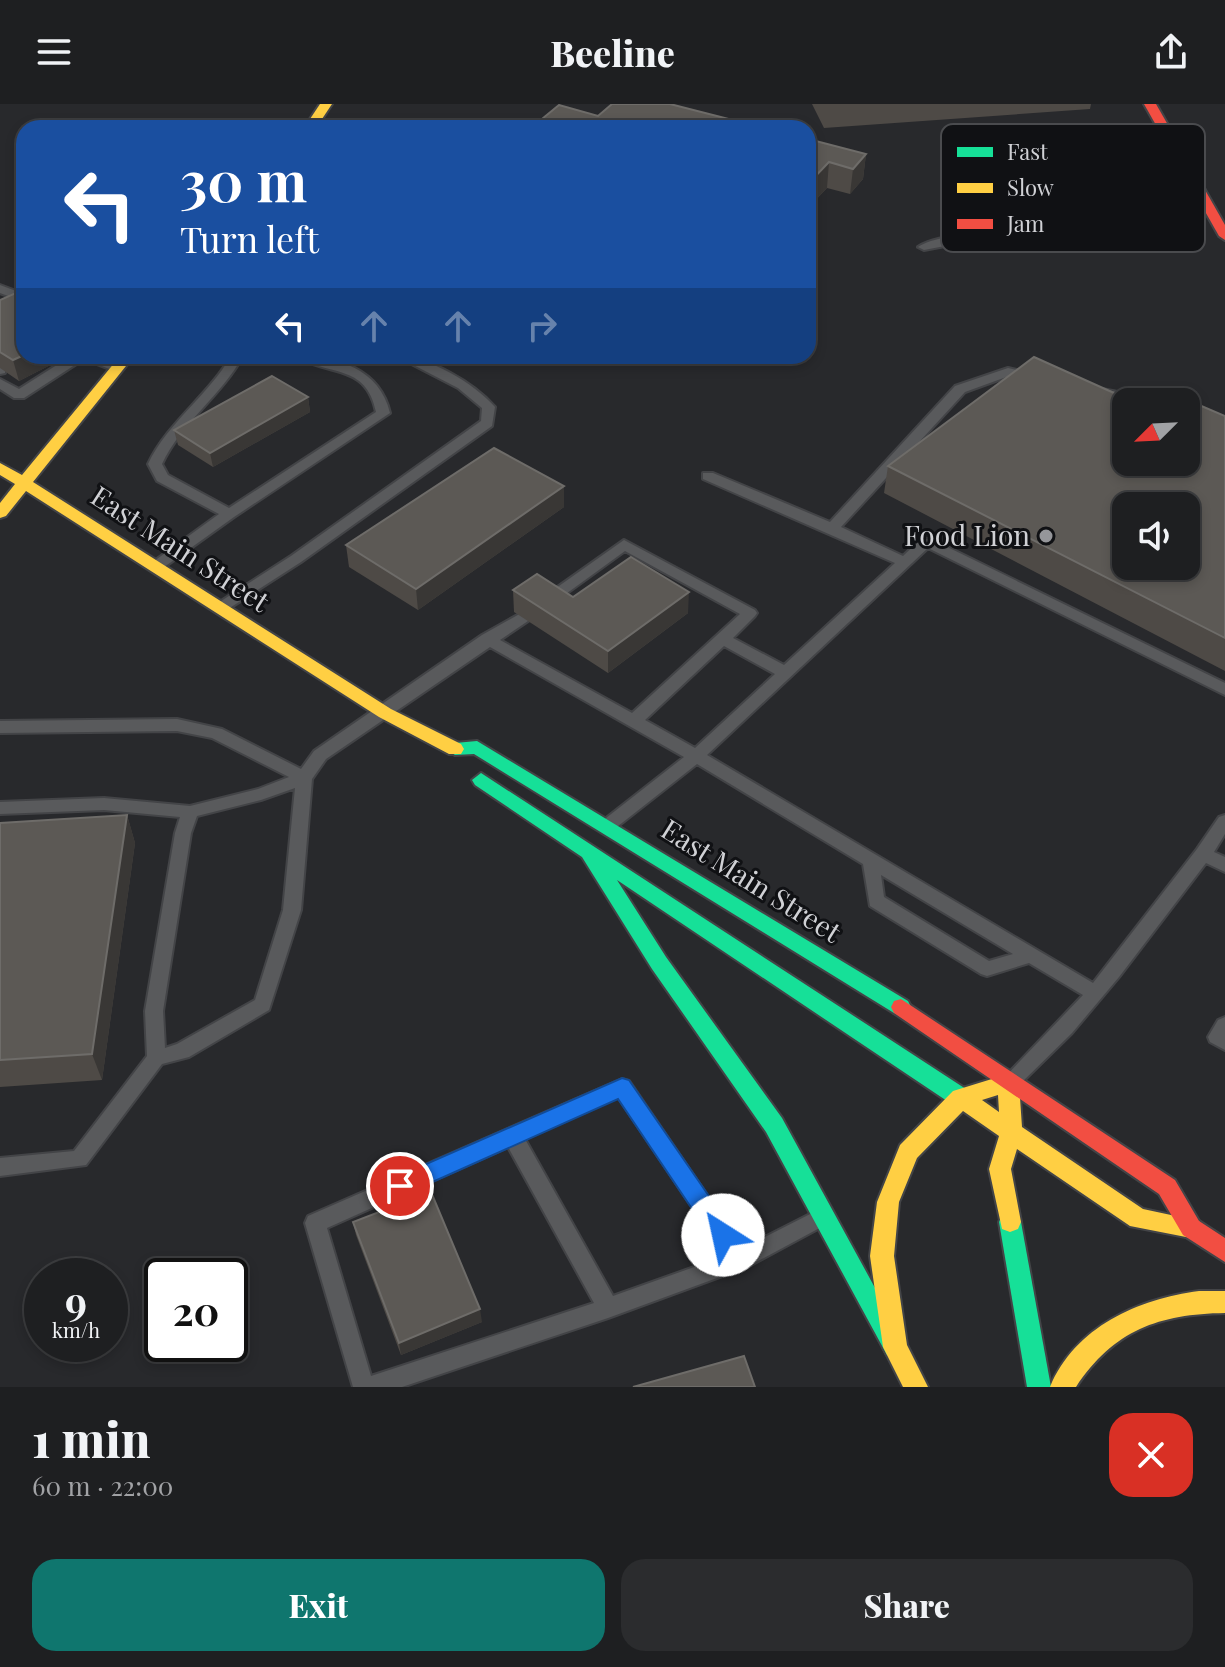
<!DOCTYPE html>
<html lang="en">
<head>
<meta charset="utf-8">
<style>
  body { margin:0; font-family:"Playfair Display",serif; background:#2b2c2e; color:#f1f3f6; height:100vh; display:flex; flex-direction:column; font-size:30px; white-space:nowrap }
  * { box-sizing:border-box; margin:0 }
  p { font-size:26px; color:#a1a2a5 }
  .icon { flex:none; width:44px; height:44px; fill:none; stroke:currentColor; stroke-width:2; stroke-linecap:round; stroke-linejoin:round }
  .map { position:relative; height:1283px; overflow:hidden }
  .details { display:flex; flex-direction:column; background:#1e1f21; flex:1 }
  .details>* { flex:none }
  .guide { position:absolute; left:16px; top:16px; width:800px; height:244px; border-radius:24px; box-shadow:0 4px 12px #0003,0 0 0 2px #3c3d3f; background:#1a4fa0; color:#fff; overflow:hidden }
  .needle { width:52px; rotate:246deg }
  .buttons { position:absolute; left:1112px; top:284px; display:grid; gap:16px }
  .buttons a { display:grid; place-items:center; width:88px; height:88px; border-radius:16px; background:#1e1f21; box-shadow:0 4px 12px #0003,0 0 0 2px #3c3d3f; font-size:40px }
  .speed { position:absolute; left:24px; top:1154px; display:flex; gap:16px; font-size:40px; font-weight:700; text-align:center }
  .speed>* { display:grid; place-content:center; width:104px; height:104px; border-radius:50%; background:#1e1f21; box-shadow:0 4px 12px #0003,0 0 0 2px #3c3d3f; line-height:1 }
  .speed small { font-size:20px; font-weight:400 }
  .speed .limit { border:4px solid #111; border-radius:12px; background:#fff; color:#111 }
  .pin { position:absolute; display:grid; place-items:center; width:68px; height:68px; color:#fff; margin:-34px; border:4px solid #fff; border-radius:50%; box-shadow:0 2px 8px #0007 }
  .me { position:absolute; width:88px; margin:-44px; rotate:325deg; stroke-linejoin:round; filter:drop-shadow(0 0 6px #0008) }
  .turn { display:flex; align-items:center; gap:28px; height:168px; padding:0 32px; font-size:36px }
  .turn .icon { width:104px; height:104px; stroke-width:2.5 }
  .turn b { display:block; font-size:56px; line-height:68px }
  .lanes { display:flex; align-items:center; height:76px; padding:0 32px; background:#0003; justify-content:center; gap:40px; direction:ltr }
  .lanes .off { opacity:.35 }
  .round { display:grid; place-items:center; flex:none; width:84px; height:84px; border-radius:24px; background:#2b2c2e }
  .head { display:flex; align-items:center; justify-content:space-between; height:136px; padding:0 32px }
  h1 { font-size:48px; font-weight:800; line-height:60px }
  .cta { display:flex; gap:16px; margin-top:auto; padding:16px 32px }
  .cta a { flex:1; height:92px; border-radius:24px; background:#0f766e; color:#fff; font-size:32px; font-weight:800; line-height:92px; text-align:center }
  .cta a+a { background:#2b2c2e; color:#f1f3f6 }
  header { display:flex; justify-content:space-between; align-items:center; height:104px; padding:0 32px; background:#1e1f21; font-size:36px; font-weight:800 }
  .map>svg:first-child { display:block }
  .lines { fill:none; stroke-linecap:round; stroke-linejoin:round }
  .lane-casing { stroke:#434447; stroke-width:4 }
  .fast-casing { stroke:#434447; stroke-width:4 }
  .slow-casing { stroke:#434447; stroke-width:4 }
  .jam-casing { stroke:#434447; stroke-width:4 }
  .lane { fill:#595a5c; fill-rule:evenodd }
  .fast { fill:#16e098; fill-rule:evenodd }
  .slow { fill:#ffcf43; fill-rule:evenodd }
  .jam { fill:#f24e42; fill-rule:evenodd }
  .wall { fill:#4e4a46 }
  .shaded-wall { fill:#393735 }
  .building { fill:#5c5955; stroke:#6e6c69; stroke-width:2; fill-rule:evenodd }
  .route { fill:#1a73e8; stroke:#114b97; stroke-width:2 }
  .poi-dot { fill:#95969a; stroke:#101114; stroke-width:3 }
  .labels { text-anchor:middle; stroke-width:6; stroke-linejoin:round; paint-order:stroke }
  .poi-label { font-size:28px; fill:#d0d1d5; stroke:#101114; text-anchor:end }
  .street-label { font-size:28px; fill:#d0d1d5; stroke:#101114 }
  .key { fill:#101114; stroke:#4a4b4e; stroke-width:2 }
  .key-label { font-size:22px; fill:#d0d1d5 }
</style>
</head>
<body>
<header><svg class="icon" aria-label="menu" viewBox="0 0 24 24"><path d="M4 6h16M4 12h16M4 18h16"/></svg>Beeline<svg class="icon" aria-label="share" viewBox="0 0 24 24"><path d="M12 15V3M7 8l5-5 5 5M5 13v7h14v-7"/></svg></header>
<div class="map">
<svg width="1225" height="1283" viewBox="0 0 1225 1283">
  <rect width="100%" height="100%" fill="#28292c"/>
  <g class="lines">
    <!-- lane casing -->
    <g class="lane-casing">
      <g id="lane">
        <path d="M1208,98L1212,99V103L1065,119L924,146L918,143C933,133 959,132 977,129C1054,113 1130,102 1208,98Z"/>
        <polygon points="0,181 24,190 24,198 0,189"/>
        <polygon points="71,252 98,252 123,264 117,268 84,255 24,294 14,294 0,285 0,275 19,285"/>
        <path d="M231,252H243C221,292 181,319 162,360L168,371L229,404L376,308C366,258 327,273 297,252C337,252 380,265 390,309L234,413L160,466H150L148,463L150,460L219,410L157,377L148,360C168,318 208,292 231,252Z"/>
        <path d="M396,252C428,252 474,279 495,303L492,322L301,458L225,507H215L213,504L215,501L291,452L481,317L482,304L458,284Z"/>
        <polygon points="0,262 5,263 5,269 0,270"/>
        <path d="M1008,264L1038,271L1039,274L1033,278L1009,272L965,288L841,423L903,452L921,435H931L1225,579V591L928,444L707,651L1093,879L1197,745L1219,713L1225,711V730L1214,748L1225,753V768L1206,759L1119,873L1072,929L1019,981L1012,983L1005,981L1003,975L1083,891L1029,859L987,872L981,870L870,802L863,760L697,660L613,726H601L599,722L601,718L684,653L490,543L326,655L312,675L301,806L269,906L189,953L162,960L86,1061L0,1072V1054L74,1047L147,952L145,907L175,729L180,713L104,706L0,710V698L104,694L190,702L258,685L289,673L212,634L177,627L0,629V617L177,615L222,625L301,665L314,647L482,531L523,508L530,513L528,517L500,536L632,609L740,510L625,447L552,500H542L540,497L542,494L624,436L755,506L757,509L755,512L733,534L784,561L895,459L703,375V369H713L830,418L955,282ZM724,542L775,570L695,644L645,616ZM295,684L283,806L255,896L177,940L165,944L163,907L191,729L197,712L261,696ZM881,771L1013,850L989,857L884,793Z"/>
        <polygon points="1102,285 1149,294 1155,298 1129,298 1097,292 1097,286"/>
        <polygon points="1225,913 1225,946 1210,938 1208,933 1218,916"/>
        <path d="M622,975L629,977L743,1144L820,1105L827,1108L830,1114L827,1120L747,1163L608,1214L402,1283H353L305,1119L308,1112ZM618,993L725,1152L613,1192L525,1035ZM508,1043L594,1199L371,1272L327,1124Z"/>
      </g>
    </g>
    <!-- fast casing -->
    <g class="fast-casing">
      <g id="fast">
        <polygon points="477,637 908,897 911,903 908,909 901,911 894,909 474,650 455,651 446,645 455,639"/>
        <polygon points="481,669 972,989 975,996 972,1003 964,1005 956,1003 617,776 666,853 782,1014 903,1235 907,1243 903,1251 895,1255 887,1251 766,1028 652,865 582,753 475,681 472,676"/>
        <polygon points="1010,1108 1018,1111 1021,1118 1051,1283 1027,1283 999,1118 1002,1111"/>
      </g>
    </g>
    <!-- slow casing -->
    <g class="slow-casing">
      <g id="slow">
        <polygon points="320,0 332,0 316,24 304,24"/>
        <polygon points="120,252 134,252 33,378 391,605 461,640 464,645 461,650 449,650 379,613 26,387 6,412 0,414 0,399 15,380 0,371 0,359 22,371"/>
        <path d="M1008,970L1016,973L1019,979L1022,1023L1143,1105L1199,1117L1202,1124L1199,1131L1191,1134L1130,1122L1017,1045L1011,1065L1021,1118L1018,1125L1010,1128L1002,1125L989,1065L999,1032L963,1007L917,1054L899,1098L894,1152L907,1241L928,1283H903L883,1243L870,1152L877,1098L900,1041L953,987ZM998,991L999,1008L982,996Z"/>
        <path d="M1199,1187H1225V1209C1159,1210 1114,1226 1076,1283H1050C1075,1223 1138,1195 1199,1187Z"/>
      </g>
    </g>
    <!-- jam casing -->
    <g class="jam-casing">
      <g id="jam">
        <polygon points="1144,0 1156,0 1225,121 1225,136 1219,132"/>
        <polygon points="901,895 1175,1076 1199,1117 1225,1134 1225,1158 1183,1131 1159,1090 894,909 891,903 894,897"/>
      </g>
    </g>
    <!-- lane -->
    <use href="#lane" class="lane"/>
    <!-- fast -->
    <use href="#fast" class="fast"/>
    <!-- slow -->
    <use href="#slow" class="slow"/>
    <!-- jam -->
    <use href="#jam" class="jam"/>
  </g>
  <!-- wall -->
  <g class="wall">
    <polygon points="812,0 1091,0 1090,5 824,24"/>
    <polygon points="808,35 866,50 863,75 850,90 827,84 808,104"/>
    <polygon points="0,196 66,253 19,277 0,264"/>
    <polygon points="308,293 310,308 213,363 178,341 174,326"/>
    <polygon points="1225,312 1225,567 884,389 888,362 1126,358"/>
    <polygon points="564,382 564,403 418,506 349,463 346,441"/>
    <polygon points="513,486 573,493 688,509 608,569 514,508"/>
    <polygon points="127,711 135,739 102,976 0,983 0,719"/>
    <polygon points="353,1118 482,1218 401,1251 356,1131"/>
  </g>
  <!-- shaded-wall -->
  <g class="shaded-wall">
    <polygon points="866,50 863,75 850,90 853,65"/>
    <polygon points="829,58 827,84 808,104 808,80"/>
    <polygon points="24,251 24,252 66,252 66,253 19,277 13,256"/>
    <polygon points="308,293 310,308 213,363 210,349"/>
    <polygon points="564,382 564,403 418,506 416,485"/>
    <polygon points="689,488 688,509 608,569 608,547"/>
    <polygon points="127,711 135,739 102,976 92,950"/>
    <polygon points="480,1205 482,1218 401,1251 399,1239"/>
  </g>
  <!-- building -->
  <g class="building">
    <polygon points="612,0 670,0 764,24 531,24 559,1 598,12"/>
    <polygon points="808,35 866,50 853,65 829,58 808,80"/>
    <polygon points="18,188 24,191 24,251 13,256 0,248 0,196"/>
    <path d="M1034,253L1134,298H1126V358H1186V303L1192,298L1225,312V534L888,362ZM1126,402H1186V462H1126Z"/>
    <polygon points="272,272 308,293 210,349 174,326"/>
    <polygon points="494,344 564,382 416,485 346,441"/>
    <polygon points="631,453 689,488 608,547 513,486 537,470 573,493"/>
    <polygon points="127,711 92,950 0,956 0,719"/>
    <polygon points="431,1088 480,1205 399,1239 353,1118"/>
    <polygon points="744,1252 755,1283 633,1283"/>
  </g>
  <!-- route -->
  <polygon class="route" points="622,974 629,976 731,1124 735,1131 731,1139 723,1142 715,1139 618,995 408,1089 400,1092 392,1089 389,1082 392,1075"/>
  <!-- markers -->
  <circle class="poi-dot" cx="1046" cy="432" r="8"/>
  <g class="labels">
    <!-- poi labels -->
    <g class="poi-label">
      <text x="1030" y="442">Food Lion</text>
    </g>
    <!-- street labels -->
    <g class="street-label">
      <text transform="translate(180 445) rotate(33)" y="10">East Main Street</text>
      <text transform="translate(751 777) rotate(32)" y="10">East Main Street</text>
    </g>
  </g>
  <!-- legend -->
  <rect x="941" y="20" width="264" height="128" rx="12" class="key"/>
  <rect x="957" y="43" width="36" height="10" fill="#16e098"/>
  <rect x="957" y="79" width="36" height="10" fill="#ffcf43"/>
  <rect x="957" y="115" width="36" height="10" fill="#f24e42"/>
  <g class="key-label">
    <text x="1007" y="56">Fast</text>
    <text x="1007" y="92">Slow</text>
    <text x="1007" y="128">Jam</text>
  </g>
</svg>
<div class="buttons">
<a><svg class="needle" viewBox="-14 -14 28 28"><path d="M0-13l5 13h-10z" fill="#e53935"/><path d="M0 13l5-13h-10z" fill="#a1a2a5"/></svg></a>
<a><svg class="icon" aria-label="sound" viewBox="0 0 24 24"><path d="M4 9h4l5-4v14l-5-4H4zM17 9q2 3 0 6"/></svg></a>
</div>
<div class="speed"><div>9<small>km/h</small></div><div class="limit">20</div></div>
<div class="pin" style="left:400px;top:1082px;background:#d93025"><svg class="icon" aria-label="arrive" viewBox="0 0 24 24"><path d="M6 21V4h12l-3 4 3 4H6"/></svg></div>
<svg class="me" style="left:723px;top:1131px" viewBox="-20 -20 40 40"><circle r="19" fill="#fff"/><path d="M0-13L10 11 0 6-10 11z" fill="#1a73e8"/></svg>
<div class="guide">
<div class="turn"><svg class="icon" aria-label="left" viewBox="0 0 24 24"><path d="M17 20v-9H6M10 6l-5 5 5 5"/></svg><div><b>30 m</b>Turn left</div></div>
<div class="lanes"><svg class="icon" aria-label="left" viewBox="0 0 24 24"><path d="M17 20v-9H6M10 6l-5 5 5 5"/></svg><svg class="icon off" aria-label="ahead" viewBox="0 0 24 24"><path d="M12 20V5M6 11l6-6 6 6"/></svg><svg class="icon off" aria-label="ahead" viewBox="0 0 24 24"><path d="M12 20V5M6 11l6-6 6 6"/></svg><svg class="icon off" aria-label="right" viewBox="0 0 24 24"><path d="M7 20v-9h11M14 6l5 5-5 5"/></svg></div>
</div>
</div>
<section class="details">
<div class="head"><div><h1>1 min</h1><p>60 m · 22:00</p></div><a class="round" style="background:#d93025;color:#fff"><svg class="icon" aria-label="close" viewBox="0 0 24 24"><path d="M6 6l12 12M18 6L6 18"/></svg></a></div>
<div class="cta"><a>Exit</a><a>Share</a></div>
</section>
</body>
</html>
